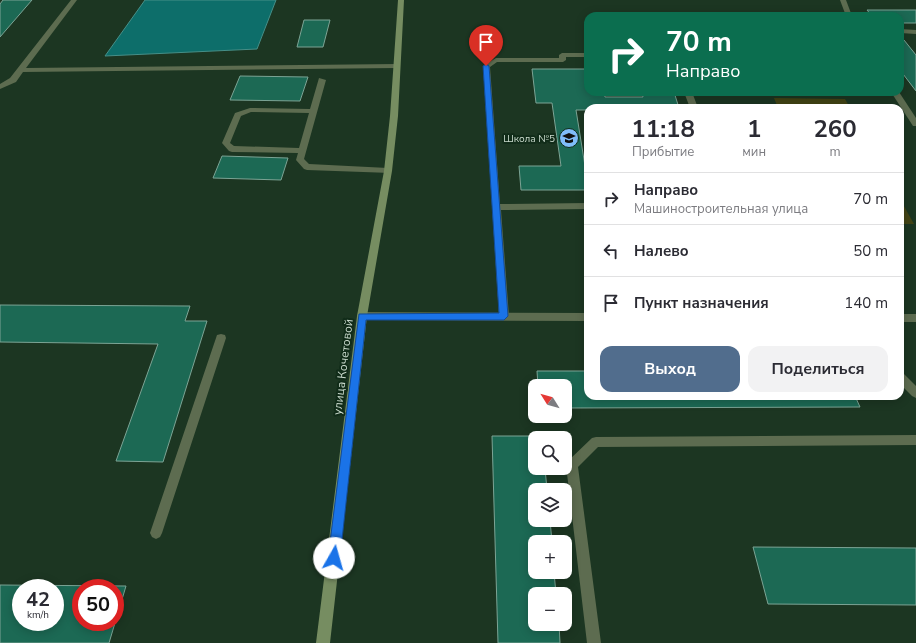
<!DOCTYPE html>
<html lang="ru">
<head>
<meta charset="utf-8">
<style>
  body { margin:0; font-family:"Nunito Sans",sans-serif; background:#f2f2f3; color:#2b2b33; height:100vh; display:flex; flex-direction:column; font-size:15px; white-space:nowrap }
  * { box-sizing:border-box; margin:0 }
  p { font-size:13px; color:#7c7c81 }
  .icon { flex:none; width:22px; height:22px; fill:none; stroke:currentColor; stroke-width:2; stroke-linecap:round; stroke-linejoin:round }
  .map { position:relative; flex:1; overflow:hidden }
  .side { position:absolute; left:584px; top:104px; width:320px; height:296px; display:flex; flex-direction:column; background:#fff; border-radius:12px; box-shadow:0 2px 10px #0003 }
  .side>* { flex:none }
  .guide { position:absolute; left:584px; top:12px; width:320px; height:84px; border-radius:12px; box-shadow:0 2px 10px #0003; background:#0b6e4f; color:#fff; overflow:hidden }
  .needle { width:26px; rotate:307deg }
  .fabs { position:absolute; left:528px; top:379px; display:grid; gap:8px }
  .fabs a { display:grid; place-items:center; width:44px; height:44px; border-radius:8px; background:#fff; box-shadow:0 2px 10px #0003; font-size:20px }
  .speed { position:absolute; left:12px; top:579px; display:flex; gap:8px; font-size:20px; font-weight:700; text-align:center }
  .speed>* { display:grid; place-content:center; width:52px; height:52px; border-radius:50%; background:#fff; box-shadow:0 2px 10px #0003; line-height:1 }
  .speed small { font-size:10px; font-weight:400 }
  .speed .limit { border:6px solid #d22; background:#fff; color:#111 }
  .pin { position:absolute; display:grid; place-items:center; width:34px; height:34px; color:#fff; margin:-41px -17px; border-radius:50% 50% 50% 0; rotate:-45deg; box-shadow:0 0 4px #0007 }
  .pin .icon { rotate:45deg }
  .me { position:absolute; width:44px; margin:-22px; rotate:7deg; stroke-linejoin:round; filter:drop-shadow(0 0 3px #0008) }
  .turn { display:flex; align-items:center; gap:14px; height:84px; padding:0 16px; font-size:18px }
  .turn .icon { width:52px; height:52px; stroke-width:2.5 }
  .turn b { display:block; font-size:28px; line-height:34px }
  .eta { display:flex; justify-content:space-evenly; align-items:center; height:68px; text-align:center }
  .eta b { font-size:24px; font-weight:700; line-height:28px }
  .action { display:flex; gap:8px; margin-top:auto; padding:8px 16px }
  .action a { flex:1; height:46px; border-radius:12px; background:#516d8d; color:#fff; font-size:16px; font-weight:700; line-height:46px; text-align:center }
  .action a+a { background:#f2f2f3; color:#2b2b33 }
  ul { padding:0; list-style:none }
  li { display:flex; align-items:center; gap:12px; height:52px; padding:0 16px; border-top:1px solid #e1e1e2 }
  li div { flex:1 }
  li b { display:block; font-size:15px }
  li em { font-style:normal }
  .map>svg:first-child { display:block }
  .green { fill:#424415 }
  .water { fill:#0d6e6a; stroke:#468f88 }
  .building { fill:#1c6954; stroke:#7ca495; fill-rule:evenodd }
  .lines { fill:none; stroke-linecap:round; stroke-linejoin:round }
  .lane { fill:#5d6c50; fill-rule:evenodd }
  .street { fill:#5d6c50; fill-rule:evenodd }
  .secondary { fill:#768d61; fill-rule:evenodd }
  .route { fill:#1a73e8; stroke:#114b97 }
  .labels { text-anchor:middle; stroke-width:4; stroke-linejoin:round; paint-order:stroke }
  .far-poi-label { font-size:10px; fill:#cbdbce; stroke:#112c19; text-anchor:end }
  .street-label { font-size:12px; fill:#cbdbce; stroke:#112c19 }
</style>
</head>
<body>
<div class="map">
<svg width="916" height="643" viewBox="0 0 916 643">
  <rect width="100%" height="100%" fill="#1c3622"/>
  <!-- green -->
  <g class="green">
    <polygon points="774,98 845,99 850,108 778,108"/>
    <polygon points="900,199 914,224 900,224"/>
  </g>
  <!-- water -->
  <polygon class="water" points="145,0 276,0 257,49 105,56"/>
  <!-- building -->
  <g class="building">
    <polygon points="3,0 32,0 0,37 0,4"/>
    <polygon points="867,10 916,10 916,23 900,23 900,16 872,16"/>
    <polygon points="304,20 330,20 323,47 297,47"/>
    <polygon points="900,40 904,40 916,55 916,91 900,70"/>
    <polygon points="532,69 588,69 588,92 604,92 605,97 643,97 642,92 674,92 679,108 588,108 588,110 576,110 585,166 588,166 588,190 521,190 519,166 561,166 552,103 536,103"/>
    <polygon points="240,76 308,77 300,101 230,100"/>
    <polygon points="222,156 288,158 281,180 213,178"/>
    <polygon points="0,305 190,306 185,321 207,321 163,462 116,461 158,344 0,342"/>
    <polygon points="537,371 588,371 588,396 855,396 860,407 565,408 565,386 538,386"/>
    <polygon points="492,436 543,436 543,438 535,438 535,468 545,468 547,490 535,490 535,520 550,520 552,542 535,542 535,572 554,572 556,594 535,594 535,624 559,624 560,643 498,643"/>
    <polygon points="753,547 916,548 916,605 768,604"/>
    <path d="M0,585L126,586L109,643H0ZM21,588H55V622H21ZM81,588H115V622H81Z"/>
  </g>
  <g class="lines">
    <!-- lane -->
    <g class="lane">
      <polygon points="71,0 77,0 26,68 397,64 400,66 397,68 23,72 16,82 0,89 0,84 10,78"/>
      <polygon points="840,0 846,0 852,16 846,16"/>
      <polygon points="900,29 916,30 916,34 900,33"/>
      <polygon points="562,53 588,53 588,57 566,57 566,60 563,62 497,62 490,67 500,204 588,203 588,209 501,210 509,316 508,319 500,319 499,316 483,66 496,58 559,58 559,55"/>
      <path d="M319,78L326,80L304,159L309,164L388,168L391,169V173L307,170L304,169L296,160L298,153L232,152L229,151L222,143L235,113L250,108L310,109ZM251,112L309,113L299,148L234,146L230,143L241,116Z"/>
      <polygon points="684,92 692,92 698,108 690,108"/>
      <polygon points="891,92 899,92 916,118 916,126 913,126"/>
      <rect x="900" y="314" width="16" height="8"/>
      <polygon points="221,334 225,335 226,338 162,533 160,537 156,539 152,537 150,533 216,338 217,335"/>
      <polygon points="916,435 916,445 598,447 578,467 601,643 587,643 566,465 568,461 592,438 596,437"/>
    </g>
    <!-- street -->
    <g class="street">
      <polygon points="362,312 588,313 588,321 362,320 358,319 357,316 358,313"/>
      <polygon points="900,372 904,374 916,386 916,398 912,396 900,384"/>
    </g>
    <!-- secondary -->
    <polygon class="secondary" points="398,0 404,0 398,116 392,171 367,316 330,643 316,643 357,316 384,171 390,116"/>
  </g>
  <!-- route -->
  <polygon class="route" points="486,64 489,66 508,316 504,320 366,320 340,558 338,562 334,564 330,562 328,558 359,314 499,313 483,66"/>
  <!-- icons -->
  <defs>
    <g id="school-disc" transform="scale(1)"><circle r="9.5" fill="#80bdfa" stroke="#112c19"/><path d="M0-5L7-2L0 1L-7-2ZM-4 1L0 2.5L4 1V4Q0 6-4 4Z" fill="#111"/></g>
  </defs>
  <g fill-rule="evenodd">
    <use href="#school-disc" x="569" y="138"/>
  </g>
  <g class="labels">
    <!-- far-poi labels -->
    <g class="far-poi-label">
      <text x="555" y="142">Школа №5</text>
    </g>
    <!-- street labels -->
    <g class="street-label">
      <text transform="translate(343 367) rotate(-83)" y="4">улица Кочетовой</text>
    </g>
  </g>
</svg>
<div class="fabs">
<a><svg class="needle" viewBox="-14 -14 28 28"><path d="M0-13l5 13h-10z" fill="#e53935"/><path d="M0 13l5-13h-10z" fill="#7c7c81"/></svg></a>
<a><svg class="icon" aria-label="search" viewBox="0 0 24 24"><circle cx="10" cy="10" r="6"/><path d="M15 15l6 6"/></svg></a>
<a><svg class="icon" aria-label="layers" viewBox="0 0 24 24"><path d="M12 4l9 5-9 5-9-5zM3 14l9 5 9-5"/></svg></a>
<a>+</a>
<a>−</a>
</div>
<div class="speed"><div>42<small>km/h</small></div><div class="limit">50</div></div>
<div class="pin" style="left:486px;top:66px;background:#d93025"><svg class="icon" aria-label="arrive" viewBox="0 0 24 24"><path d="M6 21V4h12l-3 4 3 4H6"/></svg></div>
<svg class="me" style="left:334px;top:558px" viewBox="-20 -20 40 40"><circle r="19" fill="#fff"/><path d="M0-13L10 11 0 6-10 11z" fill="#1a73e8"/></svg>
<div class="guide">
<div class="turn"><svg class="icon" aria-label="right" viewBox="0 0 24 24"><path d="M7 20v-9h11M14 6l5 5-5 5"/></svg><div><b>70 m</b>Направо</div></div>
</div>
<section class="side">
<div class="eta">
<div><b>11:18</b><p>Прибытие</p></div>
<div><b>1</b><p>мин</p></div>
<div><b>260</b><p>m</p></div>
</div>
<ul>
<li><svg class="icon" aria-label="right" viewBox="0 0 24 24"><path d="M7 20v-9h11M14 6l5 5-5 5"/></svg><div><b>Направо</b><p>Машиностроительная улица</p></div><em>70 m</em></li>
<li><svg class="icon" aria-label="left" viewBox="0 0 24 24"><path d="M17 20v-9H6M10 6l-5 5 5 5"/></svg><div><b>Налево</b></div><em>50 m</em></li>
<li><svg class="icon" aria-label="arrive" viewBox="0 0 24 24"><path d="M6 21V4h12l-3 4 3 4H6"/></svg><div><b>Пункт назначения</b></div><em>140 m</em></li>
</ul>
<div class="action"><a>Выход</a><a>Поделиться</a></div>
</section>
</div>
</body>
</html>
